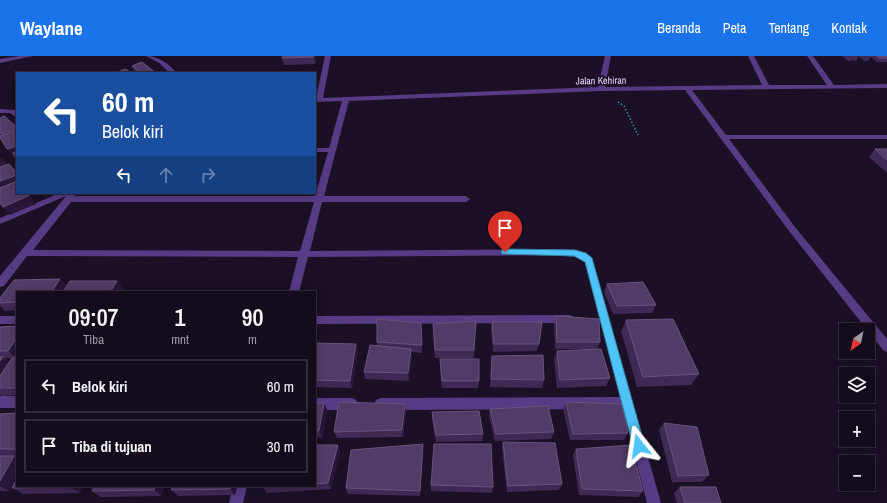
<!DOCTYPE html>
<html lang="id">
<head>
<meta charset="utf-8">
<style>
  body { margin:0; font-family:"Archivo Narrow",sans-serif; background:#1d1525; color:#f1f3f6; height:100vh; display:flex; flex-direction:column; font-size:15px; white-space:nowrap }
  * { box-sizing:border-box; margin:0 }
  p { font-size:13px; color:#9d9ba3 }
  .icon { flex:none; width:22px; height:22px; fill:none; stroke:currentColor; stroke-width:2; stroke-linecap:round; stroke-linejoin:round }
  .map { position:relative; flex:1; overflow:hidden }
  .sheet { position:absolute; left:16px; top:235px; width:300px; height:196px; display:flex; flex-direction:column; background:#140c1c; border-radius:0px; box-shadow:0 2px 10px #0003,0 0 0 1px #332c3b }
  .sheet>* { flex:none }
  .guide { position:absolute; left:16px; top:16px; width:300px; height:122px; border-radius:0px; box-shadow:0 2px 10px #0003,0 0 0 1px #332c3b; background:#1a4fa0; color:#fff; overflow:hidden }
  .needle { width:26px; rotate:213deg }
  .buttons { position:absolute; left:839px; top:267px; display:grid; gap:8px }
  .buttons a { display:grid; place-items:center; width:36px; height:36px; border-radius:0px; background:#140c1c; box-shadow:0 2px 10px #0003,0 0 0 1px #332c3b; font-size:20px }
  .pin { position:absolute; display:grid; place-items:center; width:34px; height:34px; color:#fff; margin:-41px -17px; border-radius:50% 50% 50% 0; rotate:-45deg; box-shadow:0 0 4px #0007 }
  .pin .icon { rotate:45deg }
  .me { position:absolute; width:44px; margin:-22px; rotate:345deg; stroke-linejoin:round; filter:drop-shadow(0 0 3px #0008) }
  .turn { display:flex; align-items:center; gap:14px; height:84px; padding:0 20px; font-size:18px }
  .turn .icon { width:52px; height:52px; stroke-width:2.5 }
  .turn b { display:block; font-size:28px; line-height:34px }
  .lanes { display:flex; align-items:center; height:38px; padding:0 20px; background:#0003; justify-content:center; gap:20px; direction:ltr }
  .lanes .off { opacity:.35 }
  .eta { display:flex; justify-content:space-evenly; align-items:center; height:68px; text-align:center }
  .eta b { font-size:24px; font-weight:600; line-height:28px }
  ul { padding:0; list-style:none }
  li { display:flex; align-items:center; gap:12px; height:54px; margin:0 8px 6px; padding:0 12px; border:2px solid #332c3b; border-radius:0px }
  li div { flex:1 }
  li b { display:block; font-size:15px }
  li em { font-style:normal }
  header { display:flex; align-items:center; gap:24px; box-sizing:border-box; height:56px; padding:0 20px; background:#1a73e8; color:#fff }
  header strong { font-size:19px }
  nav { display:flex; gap:22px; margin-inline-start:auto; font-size:14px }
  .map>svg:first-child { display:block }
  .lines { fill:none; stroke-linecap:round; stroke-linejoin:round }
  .path { stroke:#3192b7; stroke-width:1.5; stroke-dasharray:1.5 2; stroke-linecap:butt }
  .minor { fill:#573b84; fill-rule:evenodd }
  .wall { fill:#402954; fill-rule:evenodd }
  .shaded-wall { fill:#29173a }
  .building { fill:#523b66; stroke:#69547e }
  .route { fill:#4fc3f7; stroke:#337fa1 }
  .labels { text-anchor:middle; stroke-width:3.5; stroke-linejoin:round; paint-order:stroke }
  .far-street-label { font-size:10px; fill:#e8d5fe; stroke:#1b1026 }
</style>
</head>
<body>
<header>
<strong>Waylane</strong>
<nav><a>Beranda</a><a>Peta</a><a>Tentang</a><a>Kontak</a></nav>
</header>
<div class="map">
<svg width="887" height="447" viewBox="0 0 887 447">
  <rect width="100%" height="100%" fill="#1b1026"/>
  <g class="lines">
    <!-- path -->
    <polyline class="path" points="618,46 624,50 638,79"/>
    <!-- minor -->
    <g class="minor">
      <polygon points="19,0 33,0 0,7 0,3"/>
      <path d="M146,0C159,0 169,8 177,17H170L159,7Z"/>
      <path d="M325,0H331L323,42L598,31L605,0H611L605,31L762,29L748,0H754L769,29H827L807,0H813L834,29L887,28V32L692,34L726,79H887V83H729L795,171L887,283V296L883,294L789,175L685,34L601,35L349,45L324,140H466L470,143L466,146H322L310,195L562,193L576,194L592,202L661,447H647L623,353L380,354L376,352L374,348L376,344L380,342L620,341L585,206L575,201L557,199L308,201L299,236H289L298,201L27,200L4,230L0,231V220L66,140L0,168V162L60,137H75V140H315L328,96H315V92H329L342,45L315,46ZM71,146H314L300,195L33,194Z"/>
      <polygon points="0,53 14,54 17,56 17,62 10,57 0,57"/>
      <polygon points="569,259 573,260 574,263 573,266 569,267 315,268 315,260"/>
      <rect x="0" y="260" width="17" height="8"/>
      <rect x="0" y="340" width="17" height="12"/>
      <polygon points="315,342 352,342 356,344 358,348 356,352 352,354 315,354"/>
      <polygon points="233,430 247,430 243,447 229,447"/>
    </g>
  </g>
  <!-- wall -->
  <g class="wall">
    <polygon points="283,0 316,0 316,2 315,8 284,9 282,2"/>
    <polygon points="842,0 857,0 858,1 856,5 852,4 851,5 848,5"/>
    <polygon points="858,0 887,0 887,6 877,6 871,1 868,5 865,5"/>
    <polygon points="132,10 156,17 135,17"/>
    <polygon points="0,62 15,101 14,101 0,82"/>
    <polygon points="875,93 887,93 887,116 886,116 869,101"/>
    <polygon points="60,223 67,231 70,225 117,225 123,233 121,236 17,236 17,254 5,255 0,250 0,242 14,224"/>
    <polygon points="607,228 656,249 652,257 613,258 604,236"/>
    <polygon points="556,260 600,286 597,293 610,322 606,330 557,332 554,303 557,295 596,293 555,293 554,268"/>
    <polygon points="626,264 699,318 691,329 637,331 621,275"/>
    <polygon points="476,265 474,302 435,302 433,276"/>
    <polygon points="492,266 539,288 537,295 493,296 491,274"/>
    <polygon points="421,267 422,297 411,296 412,300 409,325 365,323 364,316 378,290 377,286"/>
    <path d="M17,270V339L2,340L0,338V271ZM5,302H12L9,306Z"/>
    <polygon points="315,287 358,296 352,332 315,331"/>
    <polygon points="492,300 544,324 542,332 490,331 491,307"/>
    <polygon points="440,303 479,325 478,332 442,332 440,311"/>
    <polygon points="566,346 628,377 624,384 570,384 563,353"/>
    <polygon points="324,347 327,354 322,382 315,381 315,348"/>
    <polygon points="490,353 554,376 551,383 495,385 489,360"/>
    <polygon points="406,355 403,381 337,382 334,376"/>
    <polygon points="432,356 483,378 483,385 436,386 432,363"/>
    <polygon points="17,357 17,400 14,400 9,435 0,435 0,358"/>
    <polygon points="664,367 709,419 702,426 672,426 659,374"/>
    <polygon points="503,386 562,428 559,434 507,436 502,393"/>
    <polygon points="423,388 423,395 420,440 348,438 346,432"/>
    <polygon points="315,389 340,395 331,433 267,437 263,431 263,430 315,430"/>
    <polygon points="576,393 643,435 638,441 579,439 573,399"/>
    <polygon points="431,429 493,431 492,437 431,435"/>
    <polygon points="17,430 83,430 80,437 23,438 12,432"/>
    <polygon points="164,430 161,440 101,441 92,435"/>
    <polygon points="237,430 235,439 178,440 171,434"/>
    <polygon points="680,431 721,447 677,447 674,437"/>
  </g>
  <!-- shaded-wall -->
  <g class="shaded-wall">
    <polygon points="314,0 316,0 316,2 315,8"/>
    <polygon points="17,72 17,82 8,86 2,78"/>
    <polygon points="17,90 17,100 14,101 7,93"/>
    <polygon points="0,101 2,101 8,109 0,112"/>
    <polygon points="17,119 17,129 0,136 0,125"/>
    <polygon points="44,137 52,137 46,140"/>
    <polygon points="30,139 36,148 10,159 3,151"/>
    <polygon points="60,223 67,231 64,236 51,236"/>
    <polygon points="117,225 123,233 121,236 110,236"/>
    <polygon points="17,281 17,302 8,295"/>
    <polygon points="356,288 358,296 352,332 350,325"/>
    <polygon points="411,293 412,300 409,325 408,317"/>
    <polygon points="3,301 12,308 0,327 0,305"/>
    <polygon points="324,347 327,354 322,382 319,375"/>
    <polygon points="405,348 406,355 403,381 402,374"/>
    <polygon points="423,388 423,395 420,440 420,435"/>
    <polygon points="338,389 340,395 331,433 328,427"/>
    <polygon points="14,400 17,401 17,420 9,435 0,430 0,425"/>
    <polygon points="71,430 83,430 80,437 70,431"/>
    <polygon points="155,430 164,430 161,440 154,434"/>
    <polygon points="231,430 237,430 235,439 230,433"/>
  </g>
  <!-- building -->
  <g class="building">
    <polygon points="283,0 314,0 313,1 282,2"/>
    <polygon points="877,0 887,0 887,2 879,2"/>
    <polygon points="142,6 156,17 141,17 132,10"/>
    <polygon points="126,13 131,17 114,17"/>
    <polygon points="4,60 17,71 17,72 2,78 0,76 0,62"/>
    <polygon points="17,74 17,90 7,93 0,82 0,80"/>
    <polygon points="875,93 887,93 887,104"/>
    <polygon points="17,95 17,103 13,97"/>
    <polygon points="9,108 17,117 17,119 0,125 0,111"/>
    <polygon points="17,125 17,137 28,137 30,139 3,151 0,147 0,132"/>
    <polygon points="60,223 51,236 17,236 17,246 0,247 0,242 14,224"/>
    <polygon points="70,225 117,225 110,236 63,236"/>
    <polygon points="643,226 656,249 617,250 607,228"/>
    <polygon points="556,260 599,263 600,286 557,286"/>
    <polygon points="377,263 421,267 422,289 377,286"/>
    <polygon points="673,263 699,318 643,321 626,264"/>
    <polygon points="476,265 474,294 435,294 433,268"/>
    <polygon points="492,266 542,266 539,288 494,288"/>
    <polygon points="17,270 17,281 8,295 0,295 0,271"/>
    <polygon points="315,287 356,288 350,325 315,324"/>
    <polygon points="370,289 411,293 408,317 364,316"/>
    <polygon points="601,293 610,322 560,324 557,295"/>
    <polygon points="543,299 544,324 491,323 492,300"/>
    <polygon points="0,301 3,301 0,305"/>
    <polygon points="12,302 17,302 17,332 0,332 0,320"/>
    <polygon points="440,303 479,303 479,325 442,325"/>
    <polygon points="339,346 405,348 402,374 334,376"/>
    <polygon points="566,346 622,348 628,377 573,378"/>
    <polygon points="324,347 319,375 315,375 315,348"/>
    <polygon points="548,350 554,376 496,378 490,353"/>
    <polygon points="479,355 483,378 436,379 432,356"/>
    <polygon points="17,357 17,390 15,393 0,393 0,358"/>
    <polygon points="664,367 697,371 709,419 678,420"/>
    <polygon points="503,386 555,387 562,428 508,430"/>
    <polygon points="423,388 420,435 346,432 351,394"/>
    <polygon points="434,388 491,388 493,431 431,429"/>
    <polygon points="315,389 338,389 328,427 315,428"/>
    <polygon points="631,389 643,435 582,433 576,393"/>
    <polygon points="0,400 14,400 0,425"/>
    <polygon points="17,422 17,430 71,430 70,431 12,432"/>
    <polygon points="94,430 155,430 154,434 92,435"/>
    <polygon points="173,430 231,430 230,433 171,434"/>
    <polygon points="680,431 716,431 721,447 685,447"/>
  </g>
  <!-- route -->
  <polygon class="route" points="505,193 575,194 586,197 592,202 645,390 643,394 639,395 635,394 633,390 585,206 574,200 502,198 501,196 502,194"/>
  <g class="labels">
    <!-- far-street labels -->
    <g class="far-street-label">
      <text transform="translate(601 24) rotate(-1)" y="4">Jalan Kehiran</text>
    </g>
  </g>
</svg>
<div class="buttons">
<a><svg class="needle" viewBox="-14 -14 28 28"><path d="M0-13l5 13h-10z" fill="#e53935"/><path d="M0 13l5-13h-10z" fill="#9d9ba3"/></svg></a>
<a><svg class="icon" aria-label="layers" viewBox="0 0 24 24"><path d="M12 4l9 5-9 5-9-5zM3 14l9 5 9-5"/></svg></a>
<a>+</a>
<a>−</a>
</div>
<div class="pin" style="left:505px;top:196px;background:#d93025"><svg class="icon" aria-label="arrive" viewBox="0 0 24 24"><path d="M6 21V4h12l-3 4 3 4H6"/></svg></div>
<svg class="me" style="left:639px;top:390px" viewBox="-20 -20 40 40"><path d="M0-17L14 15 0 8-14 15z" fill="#4fc3f7" stroke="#fff" stroke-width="4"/></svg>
<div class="guide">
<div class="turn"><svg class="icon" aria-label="left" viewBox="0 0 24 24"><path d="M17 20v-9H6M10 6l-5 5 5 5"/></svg><div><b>60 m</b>Belok kiri</div></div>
<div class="lanes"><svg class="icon" aria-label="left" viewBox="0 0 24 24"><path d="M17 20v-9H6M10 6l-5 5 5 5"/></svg><svg class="icon off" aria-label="ahead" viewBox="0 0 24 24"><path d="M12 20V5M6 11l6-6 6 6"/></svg><svg class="icon off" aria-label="right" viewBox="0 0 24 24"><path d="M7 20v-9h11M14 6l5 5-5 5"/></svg></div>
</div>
<section class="sheet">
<div class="eta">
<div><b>09:07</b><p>Tiba</p></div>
<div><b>1</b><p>mnt</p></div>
<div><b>90</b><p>m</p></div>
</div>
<ul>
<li><svg class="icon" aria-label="left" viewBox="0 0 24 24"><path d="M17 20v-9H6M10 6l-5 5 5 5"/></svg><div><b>Belok kiri</b></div><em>60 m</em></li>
<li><svg class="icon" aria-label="arrive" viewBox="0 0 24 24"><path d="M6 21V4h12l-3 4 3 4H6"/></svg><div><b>Tiba di tujuan</b></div><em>30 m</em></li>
</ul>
</section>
</div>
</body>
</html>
